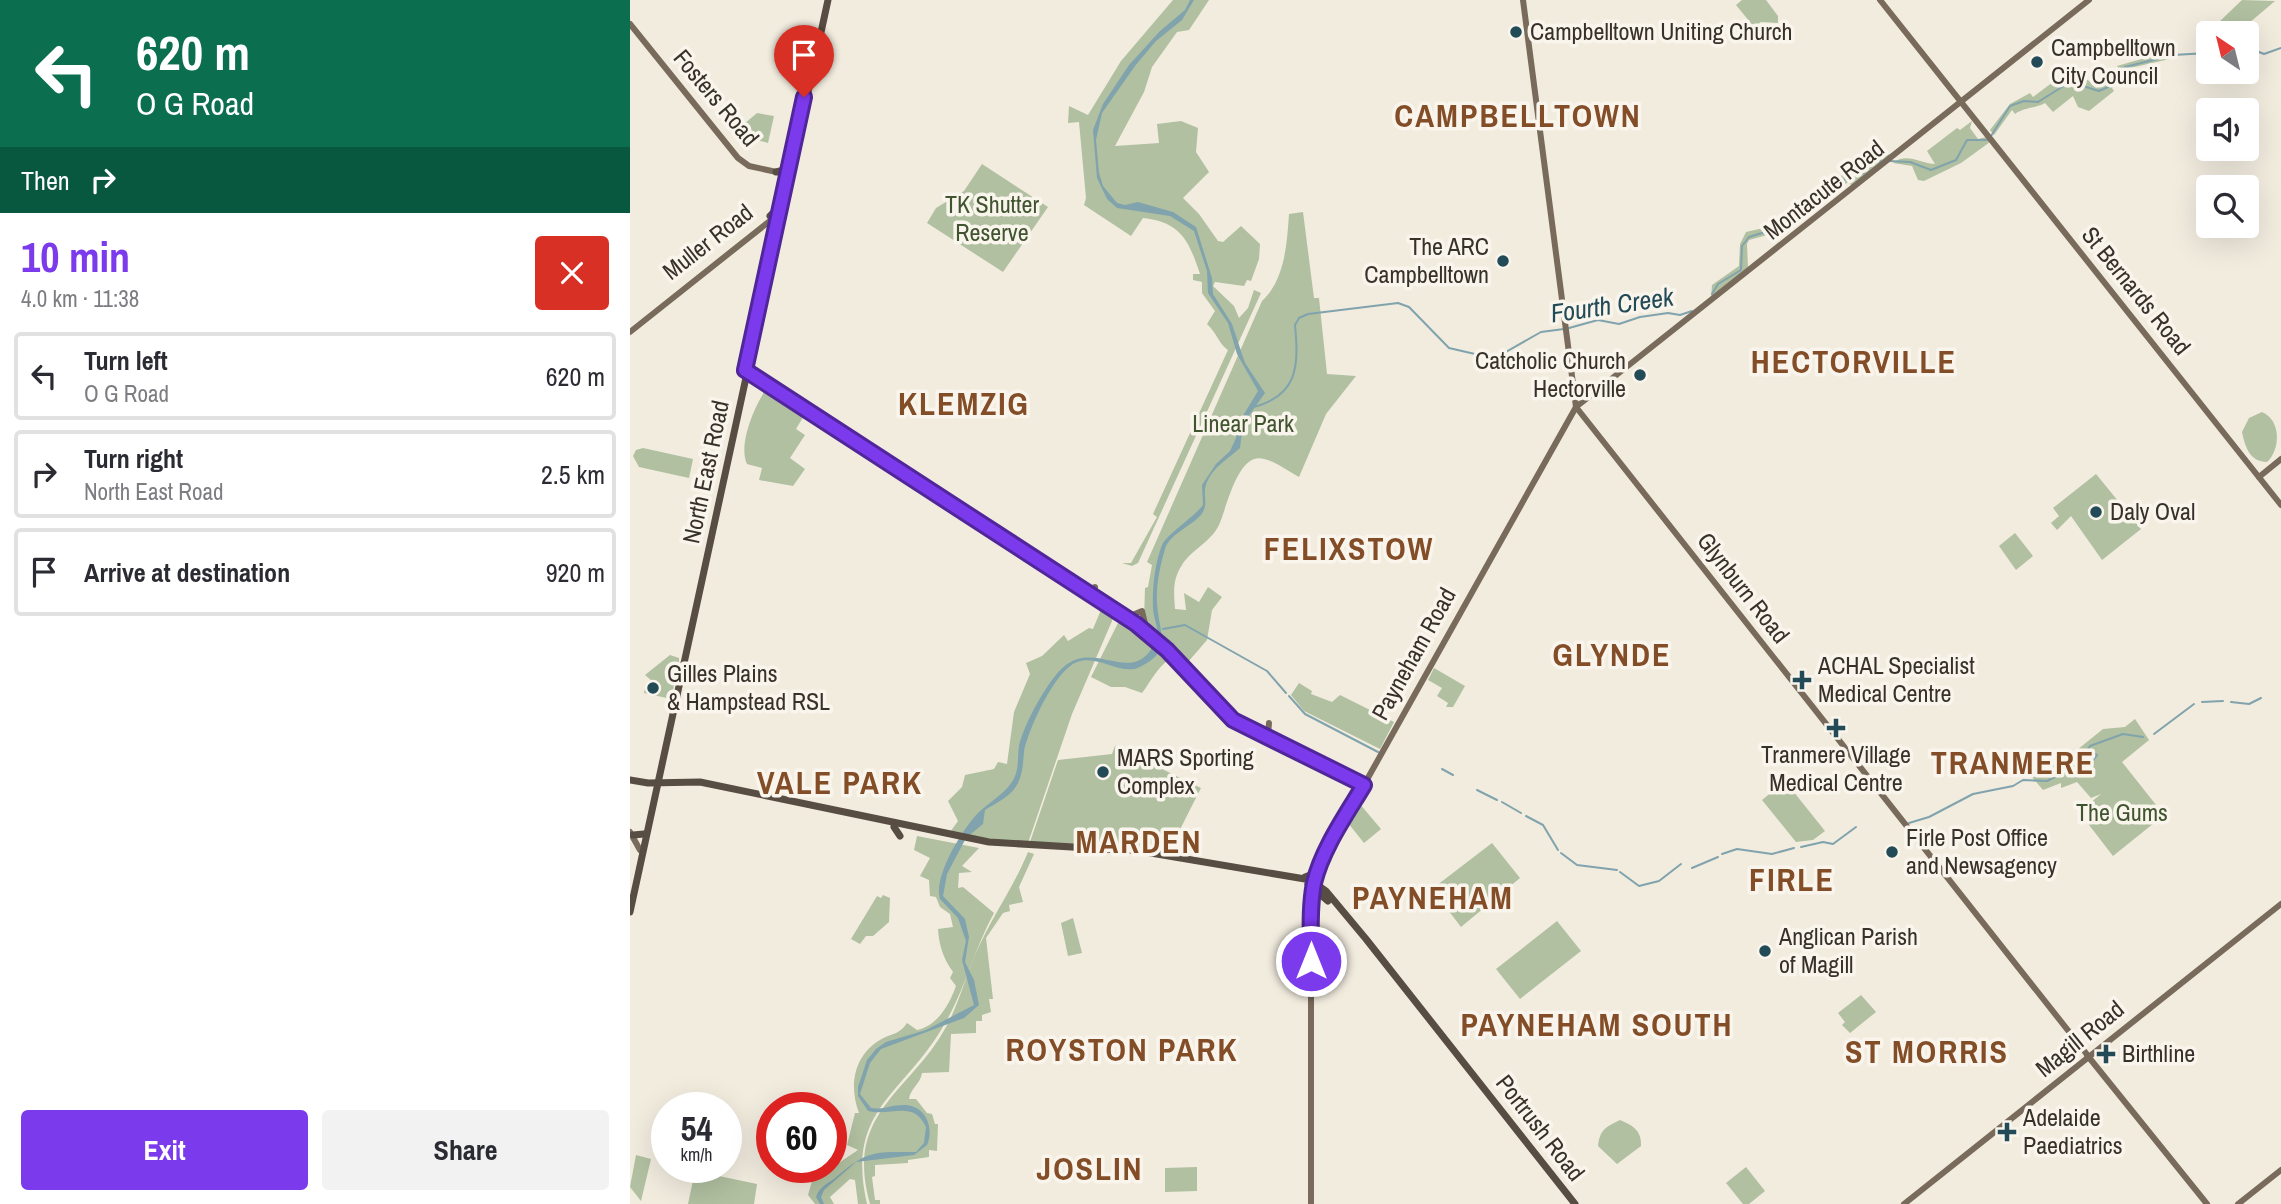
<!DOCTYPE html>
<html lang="en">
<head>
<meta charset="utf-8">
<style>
  body { margin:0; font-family:"Archivo Narrow",sans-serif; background:#f2f2f3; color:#2b2b33; height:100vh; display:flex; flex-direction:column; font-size:26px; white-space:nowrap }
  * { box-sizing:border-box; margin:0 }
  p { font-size:23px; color:#7c7c81 }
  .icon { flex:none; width:38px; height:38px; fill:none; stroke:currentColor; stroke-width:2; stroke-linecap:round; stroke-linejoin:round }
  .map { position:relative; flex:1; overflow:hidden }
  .side { display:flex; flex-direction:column; background:#fff; width:630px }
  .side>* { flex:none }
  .banner { background:#0b6e4f; color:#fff; overflow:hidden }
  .needle { width:46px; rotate:325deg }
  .controls { position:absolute; left:1566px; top:21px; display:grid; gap:14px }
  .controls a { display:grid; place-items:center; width:63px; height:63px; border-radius:7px; background:#fff; box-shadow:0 7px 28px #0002; font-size:35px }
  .speed { position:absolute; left:21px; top:1092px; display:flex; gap:14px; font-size:35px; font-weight:700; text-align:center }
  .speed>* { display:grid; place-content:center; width:91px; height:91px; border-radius:50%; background:#fff; box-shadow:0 7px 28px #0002; line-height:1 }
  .speed small { font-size:18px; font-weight:400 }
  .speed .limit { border:10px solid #d22; background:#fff; color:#111 }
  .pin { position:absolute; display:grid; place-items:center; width:60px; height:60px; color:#fff; margin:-72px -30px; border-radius:50% 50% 50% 0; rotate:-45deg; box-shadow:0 0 7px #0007 }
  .pin .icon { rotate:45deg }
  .me { position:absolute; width:77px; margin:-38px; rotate:0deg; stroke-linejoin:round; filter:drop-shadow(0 0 5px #0008) }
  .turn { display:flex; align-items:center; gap:24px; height:147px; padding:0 21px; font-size:32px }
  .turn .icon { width:91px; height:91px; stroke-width:2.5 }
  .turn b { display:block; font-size:49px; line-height:60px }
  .then { display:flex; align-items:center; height:66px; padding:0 21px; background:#0003; gap:14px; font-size:26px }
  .round { display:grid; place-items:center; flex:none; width:74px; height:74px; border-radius:7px; background:#f2f2f3 }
  .overview { display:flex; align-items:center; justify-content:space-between; height:119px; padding:0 21px }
  h1 { font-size:42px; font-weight:800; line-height:52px; color:#7c3aed }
  .action { display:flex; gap:14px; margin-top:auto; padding:14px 21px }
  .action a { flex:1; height:80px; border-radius:7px; background:#7c3aed; color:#fff; font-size:28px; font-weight:800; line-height:80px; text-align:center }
  .action a+a { background:#f2f2f3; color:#2b2b33 }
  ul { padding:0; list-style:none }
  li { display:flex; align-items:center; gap:21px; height:88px; margin:0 14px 10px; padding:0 7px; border:4px solid #e1e1e2; border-radius:7px }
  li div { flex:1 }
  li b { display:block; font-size:26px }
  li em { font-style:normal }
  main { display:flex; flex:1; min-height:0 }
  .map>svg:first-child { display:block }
  .green { fill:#b0c0a0 }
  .water { fill:#80a3ad }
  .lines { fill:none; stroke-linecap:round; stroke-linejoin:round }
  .stream { stroke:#80a3ad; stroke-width:2 }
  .major { stroke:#796b5c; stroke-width:6 }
  .highway { stroke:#584d42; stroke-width:7 }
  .route-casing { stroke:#51269a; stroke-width:18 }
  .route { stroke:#7c3aed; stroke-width:12 }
  .poi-dot { fill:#224a57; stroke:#f9f5ec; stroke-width:2.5 }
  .labels { text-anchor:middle; stroke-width:7; stroke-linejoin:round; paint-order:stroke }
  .poi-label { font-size:24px; fill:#38312a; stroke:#f9f5ec; text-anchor:start }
  .street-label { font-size:24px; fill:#38312a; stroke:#f9f5ec }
  .park-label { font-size:24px; fill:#40552f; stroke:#f9f5ec }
  .water-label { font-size:26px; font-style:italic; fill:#224a57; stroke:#f9f5ec }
  .district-label { font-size:32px; font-weight:bold; letter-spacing:2px; fill:#834d27; stroke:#f9f5ec }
</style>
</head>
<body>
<main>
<section class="side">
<div class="banner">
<div class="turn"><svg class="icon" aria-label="left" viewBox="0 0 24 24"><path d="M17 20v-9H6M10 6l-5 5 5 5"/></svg><div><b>620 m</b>O G Road</div></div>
<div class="then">Then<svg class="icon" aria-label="right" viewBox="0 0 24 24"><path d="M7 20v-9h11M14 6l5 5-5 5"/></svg></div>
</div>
<div class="overview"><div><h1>10 min</h1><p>4.0 km · 11:38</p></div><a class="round" style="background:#d93025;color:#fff"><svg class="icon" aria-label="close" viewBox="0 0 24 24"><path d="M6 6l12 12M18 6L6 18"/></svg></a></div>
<ul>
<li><svg class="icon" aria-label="left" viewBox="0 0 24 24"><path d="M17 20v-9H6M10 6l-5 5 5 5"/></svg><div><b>Turn left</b><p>O G Road</p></div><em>620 m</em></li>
<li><svg class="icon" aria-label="right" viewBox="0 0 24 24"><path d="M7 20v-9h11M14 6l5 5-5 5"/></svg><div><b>Turn right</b><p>North East Road</p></div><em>2.5 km</em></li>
<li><svg class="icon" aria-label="arrive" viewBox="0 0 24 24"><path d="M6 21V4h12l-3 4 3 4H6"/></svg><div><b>Arrive at destination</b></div><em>920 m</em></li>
</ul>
<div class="action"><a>Exit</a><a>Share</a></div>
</section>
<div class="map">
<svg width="1651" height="1204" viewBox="0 0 1651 1204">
  <rect width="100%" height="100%" fill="#f2ecdf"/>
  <!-- green -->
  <g class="green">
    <path d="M543,0H579L559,30L547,32L522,67L514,92L485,146L529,143L527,124L551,121L568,128L566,152L579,172L553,198L569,214L588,241L593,242L611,226L630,244L629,259L621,281L617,280L614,286L585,282L583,286L604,306L609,318L618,308L624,290L631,293L508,563L502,566L492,563H501L527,517L523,514L598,350C588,343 587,333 577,324L585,311L572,293V282L563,280V274H570C559,241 551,222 513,218L501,236L454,205L456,198L449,122L438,123L439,106L458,115L491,61Z"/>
    <polygon points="1112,0 1136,0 1148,16 1148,23 1131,22 1124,27 1106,5"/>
    <polygon points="1612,0 1645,1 1612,29 1611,33 1597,33 1587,24"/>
    <path d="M1536,52L1540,59L1500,68L1482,88L1484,91L1459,111L1448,107L1443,96L1423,112L1415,103C1404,109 1395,107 1385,114L1382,110L1364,135L1360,130L1380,104L1400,93L1403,97L1431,76L1458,80L1466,88L1491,72L1487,66Z"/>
    <polygon points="127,113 144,116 138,143 127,140 114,124"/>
    <path d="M1342,121L1340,128L1348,139L1356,137L1360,142L1331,163L1294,181L1288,180L1282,166L1263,163C1276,152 1290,163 1305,164L1297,151L1327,128L1330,130Z"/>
    <polygon points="1264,153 1222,186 1218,182 1196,200 1182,203 1172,214 1169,211 1179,198 1193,193 1212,175 1226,173 1239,160"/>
    <polygon points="352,164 418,207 373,272 297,223 306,208 334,191"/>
    <path d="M673,212L684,298H689L697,374L726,376L696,414L669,477C657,471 638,455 624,459C605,466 596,509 589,525C581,542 561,550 552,565C542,580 544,593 545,609L556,610L554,593L569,602L578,587L592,597L582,610L577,640L558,662L559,667L514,619L515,588L518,587L522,565L517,562L632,301C655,280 657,243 659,214Z"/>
    <polygon points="1165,213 1169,217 1159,229 1119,240 1117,244 1118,267 1081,297 1082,285 1109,266 1110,244 1116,232 1155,223"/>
    <path d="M136,389L175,414L166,429L175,435L160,458L175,469L163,486L129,480L132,468L117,464C108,445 124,407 136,389Z"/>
    <path d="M1632,412C1651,420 1651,449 1637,462C1620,462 1615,447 1612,432L1619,418Z"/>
    <polygon points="13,448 63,459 59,478 9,467 3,456 6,450"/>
    <polygon points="1466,474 1511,529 1472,560 1441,516 1427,530 1421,523 1429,516 1423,508"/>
    <polygon points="1385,533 1403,556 1386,570 1369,546"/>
    <polygon points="473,605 485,614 442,714 398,843 318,835 328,821 318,801 332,787 335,775 364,769 368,762 377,764 384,712 400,674 396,663 412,656 434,635 438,641 459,628 463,629"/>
    <path d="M491,617L522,638L541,658C528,666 521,681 512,693L495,687H481L461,677Z"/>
    <polygon points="40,655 49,658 49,662 41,699 14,693 16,685 20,685 22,681 15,675"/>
    <polygon points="804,668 835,686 823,707 816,707 818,703 807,696 812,688 798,680"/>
    <polygon points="669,683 682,691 681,694 702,702 710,695 764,722 750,749 674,711 661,695"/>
    <polygon points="1505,719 1519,740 1492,762 1534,815 1483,856 1449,812 1471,794 1461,798 1447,782 1431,788 1431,783 1413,790 1402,777 1447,750 1473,729 1495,727"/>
    <polygon points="485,746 571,788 537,855 400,842 428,760 482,754"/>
    <polygon points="1155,781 1195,831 1183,840 1166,842 1132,800"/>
    <polygon points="729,803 751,829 734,843 718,823"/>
    <path d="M287,836L349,848L332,866L342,872L329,873L328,888L333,887L364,913C344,949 335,990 314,1025C274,1095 215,1109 237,1204H228L225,1180L220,1179L200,1197L204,1204H185L178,1195L182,1181L228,1150L217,1145L225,1113H229C219,1087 223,1056 250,1040C262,1033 269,1035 277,1023L287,1030C308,1026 320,1003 326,986L320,978L323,972C313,958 309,945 308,929L323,927L320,914L310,907L306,897L300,896L299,880L290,876L300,858L284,850Z"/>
    <polygon points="862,843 890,878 831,927 802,889"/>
    <path d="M398,852L404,854L389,887L393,902L379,905L380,911L373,913L356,938L363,999H359L361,1012L352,1015V1021H346V1033L321,1034L319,1072L292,1073C291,1083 280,1089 279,1099H286L297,1113L302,1114L305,1124H308L307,1151L299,1150V1157L278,1160V1163L245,1165V1176L242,1177L245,1200H250V1204H240C214,1112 280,1093 316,1027C331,1000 337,969 351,942C366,911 385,884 398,852Z"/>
    <polygon points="253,895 260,898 259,922 243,936 236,936 230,944 221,939 247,896 251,898"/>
    <polygon points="443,918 452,953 438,956 431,923"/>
    <polygon points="927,921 951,951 890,999 866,969"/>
    <polygon points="1231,995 1246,1012 1220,1033 1212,1025 1215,1022 1208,1013"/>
    <path d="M990,1120C1002,1125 1012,1130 1011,1146L987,1164L968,1146C970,1129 976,1127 990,1120Z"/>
    <polygon points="6,1155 21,1159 11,1201 0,1187"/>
    <polygon points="567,1167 567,1191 535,1192 535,1168"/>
    <polygon points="1116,1167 1135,1191 1119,1204 1113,1204 1096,1183"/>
    <polygon points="65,1171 127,1184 124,1204 58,1204"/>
  </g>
  <!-- water -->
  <path class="water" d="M560,0H564L552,20L526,41L505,66L472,113L466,140L469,173L473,186L487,203L495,205L508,202L543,212L566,227L582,278L583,294L602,324L615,363L635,393L613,424L610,448C599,458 583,467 577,482C571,495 581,505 569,517C559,527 539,535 535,549C530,566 526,585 527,602C528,633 546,652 505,669C485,672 467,655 447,662C425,670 398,730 394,752C393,762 393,773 388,783C382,796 366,803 355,810L353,824L336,838L317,874L313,896L335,919L339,937L335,962L344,980L349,1005L334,1018L251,1049L240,1063L230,1094L241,1108C253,1110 264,1104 276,1105C297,1107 304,1129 297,1145L284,1155L226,1162L194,1190L191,1197L194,1204H190L186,1197C189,1187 197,1184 205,1178C237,1150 244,1152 286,1152L294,1143L296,1127C283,1099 261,1117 238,1111L228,1096V1087L237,1060L246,1049L256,1042L296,1030L344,1005L332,960L336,941L328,918L310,899C303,877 332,830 347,814C358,803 373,795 382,782C390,769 387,759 389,746C393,726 419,677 436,665C467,642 500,683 522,648C533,632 524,624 523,608C522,589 525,563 532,545C537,534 562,519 573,505L572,485L586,464L600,451L606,438L608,424L628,391L607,354L598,323L578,293L577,271L564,231L540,216L487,208L477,199L467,178L463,130L473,104L499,65L530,31L555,10Z"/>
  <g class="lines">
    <!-- stream -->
    <g class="stream">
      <polyline points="1617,47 1634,54 1651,48"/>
      <polyline points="1543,55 1578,53"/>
      <polyline points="1361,136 1380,106 1394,101 1408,102 1440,82 1469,91 1478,87 1495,67 1539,56"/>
      <polyline points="1259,161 1280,162 1301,170 1326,160 1337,140 1357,140"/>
      <polyline points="1082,294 1088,284 1111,270 1112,246 1119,237 1161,224 1182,200 1194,197 1215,179 1234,173 1240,164 1250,161"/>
      <polyline points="939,328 968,320 989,324 1010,317 1038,313 1050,315 1062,311"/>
      <path d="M620,408C668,397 669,367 665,325L669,318L678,314L768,303L779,307L819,348L858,357H867L911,332L934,329"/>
      <polyline points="533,629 555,625 637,671 656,693"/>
      <polyline points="659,696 675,714 748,752"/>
      <polyline points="1572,702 1593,701"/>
      <polyline points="1601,702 1619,704 1631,698"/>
      <polyline points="1524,734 1564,704"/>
      <polyline points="812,769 823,775"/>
      <polyline points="847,790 867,800"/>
      <polyline points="872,802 891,813"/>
      <polyline points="896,816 913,825 928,850"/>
      <polyline points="1279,823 1299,817 1343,794 1383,786 1393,780 1417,781 1425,777 1423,766 1443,759 1448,763 1462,762 1467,755 1458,749 1460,746 1493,734 1513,737"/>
      <polyline points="1171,847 1193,842 1203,844 1226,827"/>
      <polyline points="931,853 947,865 987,870"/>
      <polyline points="1092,854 1107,849 1142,854 1164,848"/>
      <polyline points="1062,868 1088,857"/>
      <polyline points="990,872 1009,886 1029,881 1051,864"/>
    </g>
    <!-- major -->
    <g class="major">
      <polyline points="893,0 946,407 1459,1057"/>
      <polyline points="1250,0 1651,505"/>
      <polyline points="0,24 108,158 119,166 156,174"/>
      <polyline points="0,332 141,220 151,220"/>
      <polyline points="117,372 505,623 538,650 603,720 735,785"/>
      <polyline points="1629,477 1651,459"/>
      <polyline points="458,590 465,587"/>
      <polyline points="500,616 512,611 516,628"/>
      <polyline points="638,735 639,723"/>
      <polyline points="0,832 10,850"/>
      <polyline points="687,874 716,817 946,407 1459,0"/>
      <polyline points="1457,1055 1577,1204"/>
      <polyline points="681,1204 681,914 684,884"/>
      <polyline points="1274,1204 1651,904"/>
      <polyline points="1608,1204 1651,1170"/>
    </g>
    <!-- highway -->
    <g class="highway">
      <polyline points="146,172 158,169"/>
      <polyline points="140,216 149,207"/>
      <polyline points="0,780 18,783 70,782 359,842 509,851 681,880 696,891 736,939 945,1204"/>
      <polyline points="264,827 270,836"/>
      <polyline points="3,835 14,834"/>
      <polyline points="675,877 688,872"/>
      <polyline points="678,884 698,901"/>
      <polyline points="0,912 198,0"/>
    </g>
  </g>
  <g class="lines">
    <!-- route casing -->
    <g class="route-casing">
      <path id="route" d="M174,97L115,370L506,624L537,650L603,720L734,785C716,815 692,849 684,883C679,909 681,935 681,961"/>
    </g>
    <!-- route -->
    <use href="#route" class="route"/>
  </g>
  <!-- markers -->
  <g class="poi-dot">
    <circle cx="886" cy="32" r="7"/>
    <circle cx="1407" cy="62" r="7"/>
    <circle cx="873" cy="261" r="7"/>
    <circle cx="1010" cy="375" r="7"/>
    <circle cx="1466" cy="512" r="7"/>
    <path d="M1168.5 669.5h7v7h7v7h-7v7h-7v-7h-7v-7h7z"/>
    <circle cx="23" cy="688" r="7"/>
    <path d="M1202.5 717.5h7v7h7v7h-7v7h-7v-7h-7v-7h7z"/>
    <circle cx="473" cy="772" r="7"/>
    <circle cx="1262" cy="852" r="7"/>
    <circle cx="1135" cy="951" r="7"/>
    <path d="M1472.5 1043.5h7v7h7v7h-7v7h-7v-7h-7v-7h7z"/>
    <path d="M1373.5 1121.5h7v7h7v7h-7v7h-7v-7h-7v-7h7z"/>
  </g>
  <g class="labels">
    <!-- poi labels -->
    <g class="poi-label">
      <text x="900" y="40">Campbelltown Uniting Church</text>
      <text x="1421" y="56">Campbelltown<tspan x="1421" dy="28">City Council</tspan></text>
      <text x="859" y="255" text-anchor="end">The ARC<tspan x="859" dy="28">Campbelltown</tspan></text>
      <text x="996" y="369" text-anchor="end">Catcholic Church<tspan x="996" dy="28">Hectorville</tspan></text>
      <text x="1480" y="520">Daly Oval</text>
      <text x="1188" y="674">ACHAL Specialist<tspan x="1188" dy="28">Medical Centre</tspan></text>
      <text x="37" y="682">Gilles Plains<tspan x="37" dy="28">&amp; Hampstead RSL</tspan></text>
      <text x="1206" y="763" text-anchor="middle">Tranmere Village<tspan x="1206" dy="28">Medical Centre</tspan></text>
      <text x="487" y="766">MARS Sporting<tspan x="487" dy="28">Complex</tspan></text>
      <text x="1276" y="846">Firle Post Office<tspan x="1276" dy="28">and Newsagency</tspan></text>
      <text x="1149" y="945">Anglican Parish<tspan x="1149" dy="28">of Magill</tspan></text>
      <text x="1492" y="1062">Birthline</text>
      <text x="1393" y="1126">Adelaide<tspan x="1393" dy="28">Paediatrics</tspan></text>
    </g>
    <!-- street labels -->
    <g class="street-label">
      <text transform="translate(86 98) rotate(50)" y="8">Fosters Road</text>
      <text transform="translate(1194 190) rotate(-38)" y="8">Montacute Road</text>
      <text transform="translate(78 242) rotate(-38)" y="8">Muller Road</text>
      <text transform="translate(1506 291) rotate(51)" y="8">St Bernards Road</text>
      <text transform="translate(76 472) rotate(-78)" y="8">North East Road</text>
      <text transform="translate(1113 588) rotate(52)" y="8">Glynburn Road</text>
      <text transform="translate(784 654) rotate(-61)" y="8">Payneham Road</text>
      <text transform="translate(1450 1039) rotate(-39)" y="8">Magill Road</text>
      <text transform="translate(910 1128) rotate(52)" y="8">Portrush Road</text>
    </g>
    <!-- park labels -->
    <g class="park-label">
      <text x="362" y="213">TK Shutter<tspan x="362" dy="28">Reserve</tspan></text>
      <text x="613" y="432">Linear Park</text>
      <text x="1492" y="821">The Gums</text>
    </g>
    <!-- water labels -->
    <g class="water-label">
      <text transform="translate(982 305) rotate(-8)" y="9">Fourth Creek</text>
    </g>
    <!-- district labels -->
    <g class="district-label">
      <text x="888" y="127">CAMPBELLTOWN</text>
      <text x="1224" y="373">HECTORVILLE</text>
      <text x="334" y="415">KLEMZIG</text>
      <text x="719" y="560">FELIXSTOW</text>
      <text x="982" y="666">GLYNDE</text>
      <text x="1383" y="774">TRANMERE</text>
      <text x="210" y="794">VALE PARK</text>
      <text x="509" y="853">MARDEN</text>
      <text x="1162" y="891">FIRLE</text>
      <text x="803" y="909">PAYNEHAM</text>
      <text x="967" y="1036">PAYNEHAM SOUTH</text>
      <text x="492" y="1061">ROYSTON PARK</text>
      <text x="1297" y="1063">ST MORRIS</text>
      <text x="460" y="1180">JOSLIN</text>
    </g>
  </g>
</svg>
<div class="controls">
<a><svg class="needle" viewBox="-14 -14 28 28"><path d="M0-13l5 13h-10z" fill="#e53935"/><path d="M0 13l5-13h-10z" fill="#7c7c81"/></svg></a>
<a><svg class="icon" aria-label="sound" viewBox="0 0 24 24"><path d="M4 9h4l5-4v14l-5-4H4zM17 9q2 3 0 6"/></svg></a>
<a><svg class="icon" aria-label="search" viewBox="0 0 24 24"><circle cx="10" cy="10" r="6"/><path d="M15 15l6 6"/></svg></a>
</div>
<div class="speed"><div>54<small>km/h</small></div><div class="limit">60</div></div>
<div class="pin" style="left:174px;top:97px;background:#d93025"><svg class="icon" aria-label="arrive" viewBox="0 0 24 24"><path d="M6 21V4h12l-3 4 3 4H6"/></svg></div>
<svg class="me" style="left:681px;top:961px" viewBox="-20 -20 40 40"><circle r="17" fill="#7c3aed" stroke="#fff" stroke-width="3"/><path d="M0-11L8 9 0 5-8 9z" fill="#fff"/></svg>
</div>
</main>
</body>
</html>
